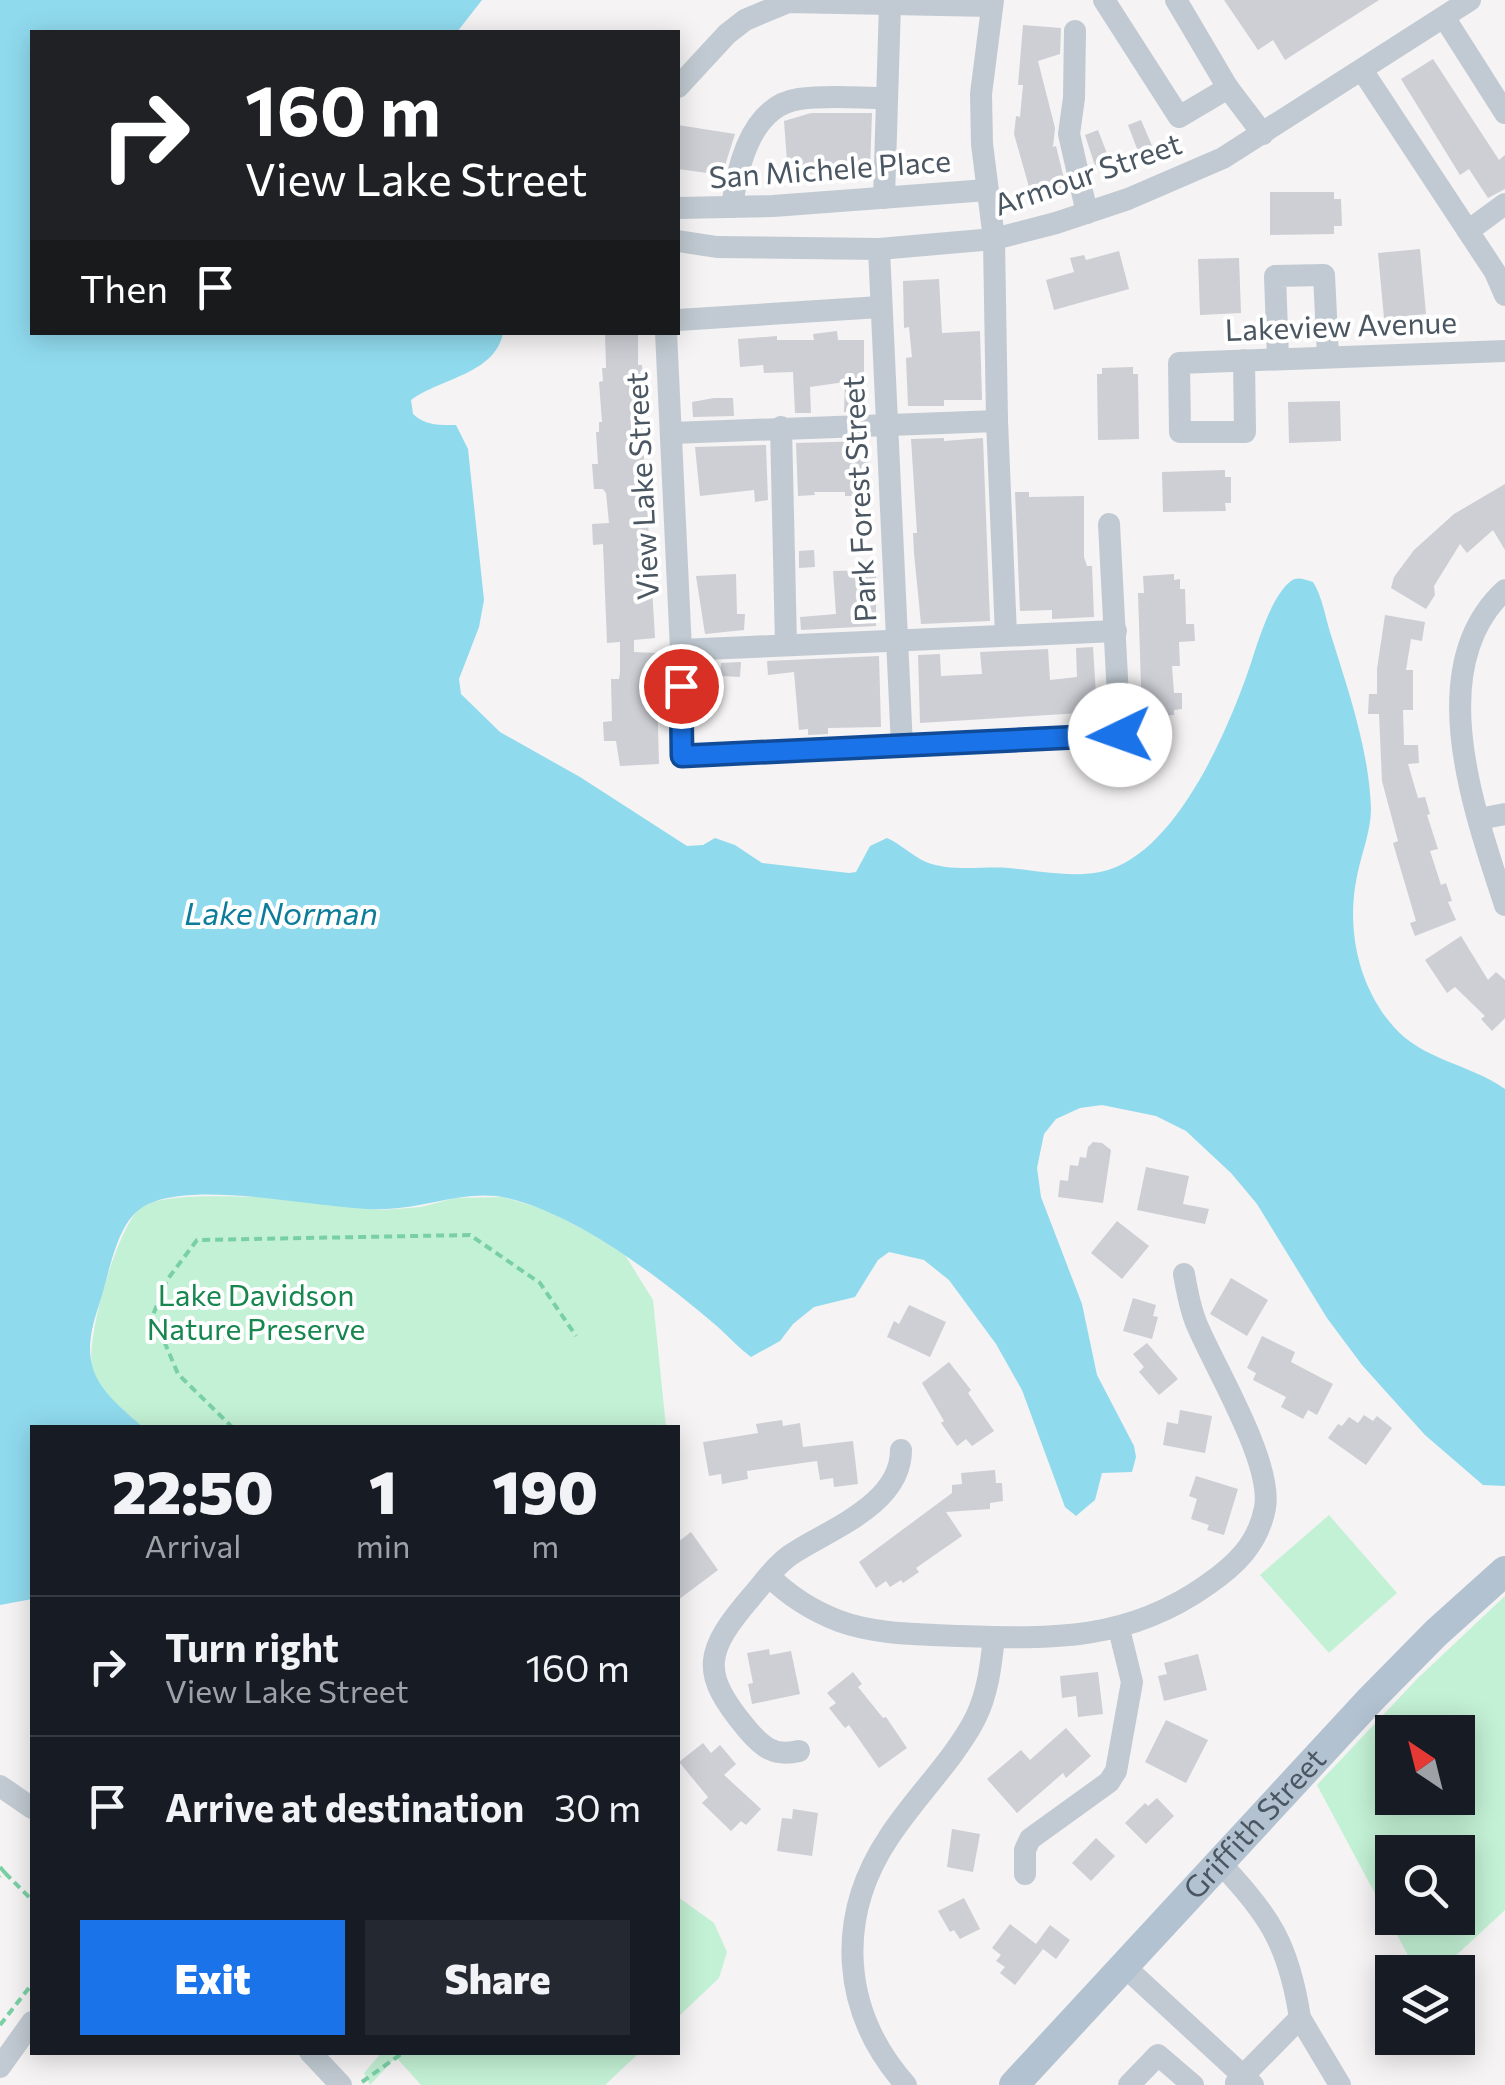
<!DOCTYPE html>
<html lang="en">
<head>
<meta charset="utf-8">
<style>
  body { margin:0; font-family:Commissioner,sans-serif; background:#242831; color:#f1f3f6; height:100vh; display:flex; flex-direction:column; font-size:38px; white-space:nowrap }
  * { box-sizing:border-box; margin:0 }
  p { font-size:32px; color:#9ea1a6 }
  .icon { flex:none; width:55px; height:55px; fill:none; stroke:currentColor; stroke-width:2; stroke-linecap:round; stroke-linejoin:round }
  .map { position:relative; flex:1; overflow:hidden }
  .details { position:absolute; left:30px; top:1425px; width:650px; height:630px; display:flex; flex-direction:column; background:#171b24; border-radius:0px; box-shadow:0 5px 25px #0003 }
  .details>* { flex:none }
  .guide { position:absolute; left:30px; top:30px; width:650px; height:305px; border-radius:0px; box-shadow:0 5px 25px #0003; background:#202124; color:#fff; overflow:hidden }
  .needle { width:65px; rotate:325deg }
  .controls { position:absolute; left:1375px; top:1715px; display:grid; gap:20px }
  .controls a { display:grid; place-items:center; width:100px; height:100px; border-radius:0px; background:#171b24; box-shadow:0 5px 25px #0003; font-size:50px }
  .pin { position:absolute; display:grid; place-items:center; width:85px; height:85px; color:#fff; margin:-42px; border:5px solid #fff; border-radius:50%; box-shadow:0 2px 10px #0007 }
  .me { position:absolute; width:110px; margin:-55px; rotate:267deg; stroke-linejoin:round; filter:drop-shadow(0 0 8px #0008) }
  .turn { display:flex; align-items:center; gap:35px; height:210px; padding:0 50px; font-size:45px }
  .turn .icon { width:130px; height:130px; stroke-width:2.5 }
  .turn b { display:block; font-size:70px; line-height:85px }
  .then { display:flex; align-items:center; height:95px; padding:0 50px; background:#0003; gap:20px; font-size:38px }
  .eta { display:flex; justify-content:space-evenly; align-items:center; height:170px; text-align:center }
  .eta b { font-size:60px; font-weight:800; line-height:70px }
  .cta { display:flex; gap:20px; margin-top:auto; padding:20px 50px }
  .cta a { flex:1; height:115px; border-radius:0px; background:#1a73e8; color:#fff; font-size:40px; font-weight:800; line-height:115px; text-align:center }
  .cta a+a { background:#242831; color:#f1f3f6 }
  ul { padding:0; list-style:none }
  li { display:flex; align-items:center; gap:30px; height:140px; padding:0 50px; border-top:2px solid #363941 }
  li div { flex:1 }
  li b { display:block; font-size:38px }
  li em { font-style:normal }
  .map>svg:first-child { display:block }
  .green { fill:#c3f1d5; fill-rule:evenodd }
  .water { fill:#90daee }
  .building { fill:#cdcfd5 }
  .lines { fill:none; stroke-linecap:round; stroke-linejoin:round }
  .path { stroke:#7ad0a6; stroke-width:4; stroke-dasharray:8 5; stroke-linecap:butt }
  .minor { stroke:#c1cad2; stroke-width:22 }
  .major { stroke:#b3c2d1; stroke-width:30 }
  .route-casing { stroke:#114b97; stroke-width:25 }
  .route { stroke:#1a73e8; stroke-width:18 }
  .labels { text-anchor:middle; stroke-width:8; stroke-linejoin:round; paint-order:stroke }
  .street-label { font-size:30px; fill:#4a5661; stroke:#fff }
  .park-label { font-size:30px; fill:#17864f; stroke:#fff }
  .water-label { font-size:32px; font-style:italic; fill:#0c7c9b; stroke:#fff }
</style>
</head>
<body>
<div class="map">
<svg width="1505" height="2085" viewBox="0 0 1505 2085">
  <rect width="100%" height="100%" fill="#f5f3f3"/>
  <!-- green -->
  <g class="green">
    <path d="M259,1197L382,1210L421,1207L455,1198L503,1197L549,1211L588,1232L625,1255L653,1300L666,1427H143C127,1414 103,1398 94,1378C81,1349 116,1233 138,1210C155,1192 233,1197 259,1197Z"/>
    <polygon points="1329,1515 1397,1593 1329,1653 1260,1575"/>
    <path d="M1505,1596V1910L1438,1972H1417L1317,1785L1417,1679ZM1392,1732H1458V1798H1392ZM1458,1852V1918H1392V1852Z"/>
    <polygon points="678,1897 714,1923 727,1952 719,1978 678,2017"/>
    <polygon points="381,2053 381,2052 639,2053 605,2085 421,2085 396,2057 370,2085 364,2073"/>
  </g>
  <!-- water -->
  <path class="water" d="M0,0H482L457,32H32V332L503,333C495,374 441,378 411,400L413,414C426,426 439,425 456,425L468,449L484,600L479,627L459,679L461,694L500,732L580,777L687,846L703,845L715,838L735,845L762,863L849,873L856,872L870,846L887,838C901,844 912,856 926,862C950,872 984,866 1009,868C1040,871 1078,879 1108,870C1179,848 1229,728 1251,663C1258,641 1272,595 1291,581C1298,576 1305,580 1313,582C1322,596 1325,616 1330,632C1348,690 1369,749 1371,809C1371,831 1361,855 1357,876C1346,928 1358,986 1393,1026C1422,1060 1470,1064 1505,1089V1486L1483,1485L1425,1435L1362,1365L1327,1318L1257,1204L1231,1173L1186,1131L1156,1116L1102,1105L1080,1108L1056,1119L1044,1134L1037,1168L1041,1197L1082,1304L1097,1375L1134,1446L1136,1457L1132,1472L1102,1473L1095,1500L1076,1516L1065,1507L1022,1390L996,1344L949,1280L924,1260L889,1252L878,1260L855,1297L814,1307L793,1324L780,1341L751,1357C739,1348 729,1337 718,1327C662,1279 579,1215 507,1198C467,1189 426,1208 387,1209C328,1212 187,1175 140,1209C115,1227 109,1276 99,1305C77,1368 97,1388 143,1427L32,1428V1599L0,1605Z"/>
  <!-- building -->
  <g class="building">
    <polygon points="1224,0 1379,0 1285,60 1273,40 1258,50"/>
    <polygon points="1023,25 1061,28 1060,54 1038,61 1055,128 1053,147 1056,146 1066,187 1031,194 1014,134 1016,116 1020,117 1023,85 1018,85"/>
    <polygon points="1433,59 1499,160 1505,155 1505,189 1488,198 1469,169 1460,175 1401,79"/>
    <polygon points="811,113 872,113 870,170 788,175 784,121"/>
    <polygon points="1141,120 1153,148 1139,154 1128,125"/>
    <polygon points="678,125 735,134 722,175 678,169"/>
    <polygon points="1098,130 1111,164 1096,169 1085,135"/>
    <polygon points="1270,192 1334,192 1334,199 1341,199 1342,226 1334,226 1334,234 1270,235"/>
    <polygon points="1420,249 1426,314 1384,318 1378,253"/>
    <polygon points="1119,251 1129,289 1054,310 1046,280 1074,272 1070,258 1084,255 1086,260"/>
    <polygon points="1239,258 1241,313 1200,315 1198,259"/>
    <polygon points="939,279 942,333 980,331 982,400 944,400 944,406 908,406 906,358 912,357 909,327 904,328 903,281"/>
    <polygon points="837,331 838,340 864,340 864,411 844,412 845,382 810,387 811,413 795,413 793,372 764,373 763,365 740,367 738,339 777,336 777,340 814,340 813,334"/>
    <polygon points="605,332 638,332 638,365 642,365 643,382 648,382 649,406 641,407 655,638 634,640 634,652 656,653 659,764 620,766 616,741 604,741 603,722 612,721 611,679 619,679 620,672 620,642 607,643 603,544 593,545 592,524 609,523 606,493 603,489 594,489 592,464 598,464 596,432 599,432 599,422 602,422 599,382 603,381 602,368 606,368"/>
    <polygon points="1133,367 1133,374 1138,374 1139,439 1098,440 1097,374 1102,374 1102,368"/>
    <polygon points="714,398 733,398 734,416 693,417 692,402"/>
    <polygon points="1340,401 1341,441 1289,443 1288,402"/>
    <polygon points="944,438 944,441 983,438 990,621 921,624 914,553 913,533 917,533 911,439"/>
    <polygon points="867,441 872,496 845,496 845,492 814,492 815,495 798,496 796,443"/>
    <polygon points="766,445 768,500 755,502 754,490 700,496 695,447"/>
    <polygon points="1225,470 1225,477 1231,477 1231,503 1225,503 1226,511 1163,512 1162,472"/>
    <polygon points="1505,484 1505,550 1493,530 1467,553 1460,544 1434,586 1435,595 1426,609 1391,588 1394,577 1414,550 1454,514"/>
    <polygon points="1015,492 1029,492 1029,497 1084,496 1084,557 1087,566 1092,566 1094,617 1052,619 1052,610 1020,611"/>
    <polygon points="814,550 815,567 799,568 799,551"/>
    <polygon points="876,570 876,626 801,630 800,617 836,614 833,571"/>
    <polygon points="736,574 737,614 745,614 744,630 705,634 696,576"/>
    <polygon points="1174,574 1174,580 1180,579 1180,589 1185,589 1186,624 1194,624 1195,641 1179,642 1180,666 1172,666 1174,693 1182,693 1182,709 1174,710 1174,715 1142,716 1138,593 1144,593 1143,576"/>
    <polygon points="1385,615 1425,622 1422,641 1411,639 1406,670 1413,670 1413,710 1403,710 1404,745 1418,745 1419,763 1408,764 1418,798 1425,797 1430,814 1427,815 1438,849 1430,851 1441,885 1446,883 1452,901 1448,902 1456,920 1415,936 1410,923 1416,921 1393,843 1398,841 1382,781 1379,714 1368,714 1369,694 1377,694 1377,669"/>
    <polygon points="1093,647 1097,712 920,723 918,655 940,654 941,676 982,674 980,652 1048,649 1050,680 1077,677 1076,648"/>
    <polygon points="879,656 881,727 828,728 828,734 808,735 808,729 799,730 794,672 768,675 767,661"/>
    <polygon points="741,662 740,677 720,676 721,663"/>
    <polygon points="1461,936 1488,980 1496,972 1505,980 1505,1018 1492,1031 1481,1019 1485,1016 1455,987 1447,993 1425,960"/>
    <polygon points="1093,1142 1102,1143 1111,1150 1103,1203 1058,1197 1060,1180 1068,1181 1070,1165 1078,1166 1080,1157 1086,1158 1088,1147"/>
    <polygon points="1146,1167 1189,1176 1183,1204 1209,1209 1205,1224 1137,1210"/>
    <polygon points="1117,1221 1149,1246 1122,1279 1091,1253"/>
    <polygon points="1231,1278 1268,1300 1247,1336 1210,1314"/>
    <polygon points="1133,1298 1156,1305 1153,1316 1158,1317 1152,1339 1123,1331"/>
    <polygon points="909,1305 946,1322 930,1357 887,1337 894,1321 899,1324"/>
    <polygon points="1262,1336 1295,1352 1291,1362 1333,1384 1317,1415 1308,1410 1303,1419 1281,1407 1286,1397 1253,1380 1256,1373 1247,1368"/>
    <polygon points="1147,1343 1178,1379 1159,1395 1139,1372 1144,1367 1133,1354"/>
    <polygon points="949,1362 971,1390 968,1393 994,1431 972,1446 966,1439 957,1446 941,1423 944,1421 922,1383"/>
    <polygon points="1180,1410 1212,1416 1205,1453 1163,1445 1167,1422 1178,1424"/>
    <polygon points="1364,1415 1373,1421 1377,1416 1392,1428 1366,1465 1328,1438 1338,1424 1342,1426 1349,1417 1358,1423"/>
    <polygon points="782,1420 783,1426 800,1423 803,1447 853,1441 858,1484 834,1487 833,1478 820,1480 817,1461 747,1471 748,1479 722,1484 721,1474 709,1476 703,1442 758,1433 756,1424"/>
    <polygon points="995,1470 996,1483 1002,1483 1003,1501 990,1503 990,1509 946,1512 962,1536 916,1568 919,1572 903,1583 901,1580 890,1587 886,1581 876,1588 859,1562 952,1493 952,1485 962,1484 961,1473"/>
    <polygon points="1196,1476 1238,1489 1224,1535 1207,1530 1209,1525 1191,1519 1197,1499 1189,1496"/>
    <polygon points="691,1532 718,1570 678,1600 678,1542"/>
    <polygon points="769,1649 770,1655 791,1651 800,1694 752,1704 748,1684 753,1683 747,1653"/>
    <polygon points="1198,1654 1207,1690 1164,1701 1158,1676 1167,1674 1164,1663"/>
    <polygon points="853,1672 862,1684 858,1687 883,1718 886,1717 907,1748 879,1768 849,1725 845,1728 829,1708 836,1703 827,1693"/>
    <polygon points="1098,1672 1103,1714 1078,1717 1076,1696 1062,1698 1060,1676"/>
    <polygon points="1166,1720 1208,1740 1186,1783 1145,1762"/>
    <polygon points="1066,1728 1091,1756 1066,1778 1063,1773 1017,1813 987,1779 1021,1750 1030,1760"/>
    <polygon points="703,1743 711,1753 720,1745 736,1764 724,1775 761,1809 746,1825 741,1821 731,1831 702,1803 708,1797 679,1762"/>
    <polygon points="1157,1798 1174,1816 1146,1844 1125,1823 1145,1803 1148,1806"/>
    <polygon points="793,1809 818,1813 812,1856 777,1851 782,1818 792,1819"/>
    <polygon points="952,1829 980,1834 973,1872 947,1867"/>
    <polygon points="1096,1838 1115,1856 1091,1881 1072,1863"/>
    <polygon points="964,1898 980,1929 960,1939 954,1930 950,1932 938,1911"/>
    <polygon points="1010,1924 1036,1944 1050,1925 1070,1940 1056,1959 1043,1949 1015,1985 1000,1973 1005,1967 996,1961 1001,1955 992,1948"/>
  </g>
  <g class="lines">
    <!-- path -->
    <g class="path">
      <polyline points="233,1428 178,1374 153,1315 167,1280 197,1240 470,1235 540,1283 576,1336"/>
      <polyline points="0,1867 5,1873 0,1876"/>
      <polyline points="5,1873 32,1900"/>
      <polyline points="0,2025 32,1984"/>
      <polyline points="362,2082 404,2052"/>
    </g>
    <!-- minor -->
    <g class="minor">
      <polyline points="993,0 981,94 982,144 994,239 997,421 1006,635"/>
      <polyline points="1104,0 1179,117 1228,88 1263,134"/>
      <polyline points="1176,0 1228,88"/>
      <polyline points="1444,17 1505,113"/>
      <polyline points="1075,31 1074,98 1069,134 1087,213"/>
      <polyline points="1362,70 1495,272 1505,295"/>
      <polyline points="678,87 727,34 745,20 788,2 992,6"/>
      <polyline points="884,198 890,4"/>
      <path d="M732,207C737,168 750,106 799,99C827,95 858,98 887,98"/>
      <polyline points="678,208 773,206 987,190"/>
      <polyline points="1468,231 1505,204"/>
      <polyline points="678,241 717,247 879,249 994,239 1056,223 1128,199 1223,158 1470,0"/>
      <polyline points="879,249 902,747"/>
      <polyline points="678,320 880,307"/>
      <polyline points="666,332 681,650 682,756 1120,735 1109,524"/>
      <polyline points="1278,358 1275,276 1324,275 1328,356"/>
      <polyline points="1244,360 1245,432 1180,432 1179,363 1505,351"/>
      <polyline points="781,427 786,644"/>
      <polyline points="672,433 997,421"/>
      <path d="M1505,590C1421,667 1475,813 1505,905"/>
      <polyline points="681,650 1116,631"/>
      <polyline points="1479,819 1505,814"/>
      <path d="M769,1576C789,1596 813,1611 839,1621C877,1635 920,1634 960,1636C1053,1639 1128,1641 1207,1585C1236,1565 1258,1544 1265,1508C1273,1463 1216,1370 1197,1325C1190,1309 1187,1291 1184,1274"/>
      <path d="M799,1751C774,1757 762,1747 747,1729C699,1672 705,1651 752,1596C765,1581 778,1562 795,1552C833,1528 901,1503 901,1450"/>
      <polyline points="0,1786 32,1808"/>
      <path d="M1220,1863C1270,1915 1289,1946 1300,2018"/>
      <polyline points="1025,1874 1025,1850 1030,1839 1109,1782 1116,1771 1132,1682 1119,1629"/>
      <polyline points="1124,1966 1253,2085"/>
      <polyline points="310,2052 341,2085"/>
      <polyline points="0,2067 32,2022"/>
      <polyline points="1236,2083 1300,2018 1340,2085"/>
      <path d="M906,2085C841,2012 835,1918 889,1837C915,1797 953,1761 975,1719C988,1693 991,1665 994,1637"/>
      <polyline points="1129,2085 1158,2055 1193,2085"/>
    </g>
    <!-- major -->
    <path class="major" id="s1" d="M1014,2085L1371,1699L1436,1633L1505,1571"/>
  </g>
  <g class="lines">
    <!-- route casing -->
    <g class="route-casing">
      <polyline id="route" points="681,686 682,756 1120,735"/>
    </g>
    <!-- route -->
    <use href="#route" class="route"/>
  </g>
  <g class="labels">
    <!-- street labels -->
    <g class="street-label">
      <text transform="translate(830 170) rotate(-4)" y="10">San Michele Place</text>
      <text transform="translate(1088 175) rotate(-19)" y="10">Armour Street</text>
      <text transform="translate(1341 327) rotate(-2)" y="10">Lakeview Avenue</text>
      <text transform="translate(643 486) rotate(-93)" y="10">View Lake Street</text>
      <text transform="translate(860 499) rotate(-93)" y="10">Park Forest Street</text>
      <text dy="10" stroke="none"><textPath href="#s1" startOffset="355">Griffith Street</textPath></text>
    </g>
    <!-- park labels -->
    <g class="park-label">
      <text x="256" y="1306">Lake Davidson<tspan x="256" dy="34">Nature Preserve</tspan></text>
    </g>
    <!-- water labels -->
    <g class="water-label">
      <text x="281" y="925">Lake Norman</text>
    </g>
  </g>
</svg>
<div class="controls">
<a><svg class="needle" viewBox="-14 -14 28 28"><path d="M0-13l5 13h-10z" fill="#e53935"/><path d="M0 13l5-13h-10z" fill="#9ea1a6"/></svg></a>
<a><svg class="icon" aria-label="search" viewBox="0 0 24 24"><circle cx="10" cy="10" r="6"/><path d="M15 15l6 6"/></svg></a>
<a><svg class="icon" aria-label="layers" viewBox="0 0 24 24"><path d="M12 4l9 5-9 5-9-5zM3 14l9 5 9-5"/></svg></a>
</div>
<div class="pin" style="left:681px;top:686px;background:#d93025"><svg class="icon" aria-label="arrive" viewBox="0 0 24 24"><path d="M6 21V4h12l-3 4 3 4H6"/></svg></div>
<svg class="me" style="left:1120px;top:735px" viewBox="-20 -20 40 40"><circle r="19" fill="#fff"/><path d="M0-13L10 11 0 6-10 11z" fill="#1a73e8"/></svg>
<div class="guide">
<div class="turn"><svg class="icon" aria-label="right" viewBox="0 0 24 24"><path d="M7 20v-9h11M14 6l5 5-5 5"/></svg><div><b>160 m</b>View Lake Street</div></div>
<div class="then">Then<svg class="icon" aria-label="arrive" viewBox="0 0 24 24"><path d="M6 21V4h12l-3 4 3 4H6"/></svg></div>
</div>
<section class="details">
<div class="eta">
<div><b>22:50</b><p>Arrival</p></div>
<div><b>1</b><p>min</p></div>
<div><b>190</b><p>m</p></div>
</div>
<ul>
<li><svg class="icon" aria-label="right" viewBox="0 0 24 24"><path d="M7 20v-9h11M14 6l5 5-5 5"/></svg><div><b>Turn right</b><p>View Lake Street</p></div><em>160 m</em></li>
<li><svg class="icon" aria-label="arrive" viewBox="0 0 24 24"><path d="M6 21V4h12l-3 4 3 4H6"/></svg><div><b>Arrive at destination</b></div><em>30 m</em></li>
</ul>
<div class="cta"><a>Exit</a><a>Share</a></div>
</section>
</div>
</body>
</html>
